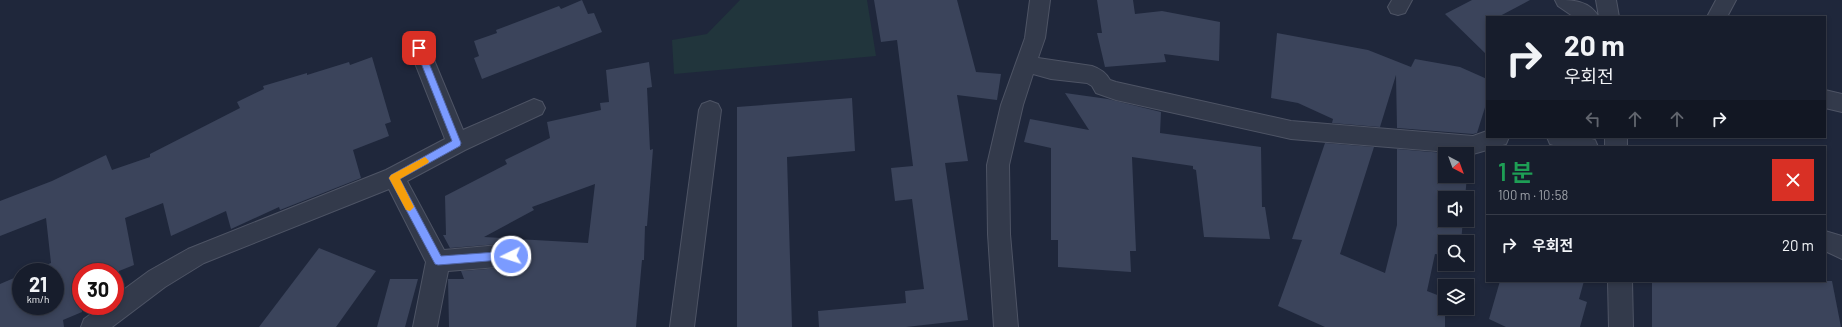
<!DOCTYPE html>
<html lang="ko">
<head>
<meta charset="utf-8">
<style>
  body { margin:0; font-family:Barlow,"Noto Sans KR",sans-serif; background:#242a38; color:#f1f3f6; height:100vh; display:flex; flex-direction:column; font-size:15px; white-space:nowrap }
  * { box-sizing:border-box; margin:0 }
  p { font-size:13px; color:#9ea2a9 }
  .icon { flex:none; width:22px; height:22px; fill:none; stroke:currentColor; stroke-width:2; stroke-linecap:round; stroke-linejoin:round }
  .map { position:relative; flex:1; overflow:hidden }
  .drawer { position:absolute; left:1486px; top:146px; width:340px; height:136px; display:flex; flex-direction:column; background:#171d2c; border-radius:0px; box-shadow:0 2px 6px #0003,0 0 0 1px #363b48 }
  .drawer>* { flex:none }
  .guide { position:absolute; left:1486px; top:16px; width:340px; height:122px; border-radius:0px; box-shadow:0 2px 6px #0003,0 0 0 1px #363b48; background:#171d2c; color:#f1f3f6; overflow:hidden }
  .needle { width:26px; rotate:139deg }
  .controls { position:absolute; left:1438px; top:147px; display:grid; gap:8px }
  .controls a { display:grid; place-items:center; width:36px; height:36px; border-radius:0px; background:#171d2c; box-shadow:0 2px 6px #0003,0 0 0 1px #363b48; font-size:20px }
  .speed { position:absolute; left:12px; top:263px; display:flex; gap:8px; font-size:20px; font-weight:700; text-align:center }
  .speed>* { display:grid; place-content:center; width:52px; height:52px; border-radius:50%; background:#171d2c; box-shadow:0 2px 6px #0003,0 0 0 1px #363b48; line-height:1 }
  .speed small { font-size:10px; font-weight:400 }
  .speed .limit { border:6px solid #d22; background:#fff; color:#111 }
  .pin { position:absolute; display:grid; place-items:center; width:34px; height:34px; color:#fff; margin:-17px; border-radius:8px; box-shadow:0 2px 6px #0006 }
  .me { position:absolute; width:44px; margin:-22px; rotate:266deg; stroke-linejoin:round; filter:drop-shadow(0 0 3px #0008) }
  .turn { display:flex; align-items:center; gap:14px; height:84px; padding:0 12px; font-size:18px }
  .turn .icon { width:52px; height:52px; stroke-width:2.5 }
  .turn b { display:block; font-size:28px; line-height:34px }
  .lanes { display:flex; align-items:center; height:38px; padding:0 12px; background:#0003; justify-content:center; gap:20px; direction:ltr }
  .lanes .off { opacity:.35 }
  .round { display:grid; place-items:center; flex:none; width:42px; height:42px; border-radius:0px; background:#242a38 }
  .summary { display:flex; align-items:center; justify-content:space-between; height:68px; padding:0 12px }
  h1 { font-size:24px; font-weight:600; line-height:30px; color:#1e9e55 }
  ul { padding:0; list-style:none }
  li { display:flex; align-items:center; gap:12px; height:60px; padding:0 12px; border-top:1px solid #363b48 }
  li div { flex:1 }
  li b { display:block; font-size:15px }
  li em { font-style:normal }
  .map>svg:first-child { display:block }
  .green { fill:#21353c }
  .building { fill:#3b445b; fill-rule:evenodd }
  .lines { fill:none; stroke-linecap:round; stroke-linejoin:round }
  .minor-casing { stroke:#4e5465; stroke-width:2 }
  .minor { fill:#333a4b; fill-rule:evenodd }
  .route { fill:#7b9bff; stroke:#5065a6 }
  .slow { fill:#f59e0b }
</style>
</head>
<body>
<div class="map">
<svg width="1842" height="327" viewBox="0 0 1842 327">
  <rect width="100%" height="100%" fill="#1f273b"/>
  <!-- green -->
  <polygon class="green" points="740,0 867,0 876,56 674,74 672,40 707,34"/>
  <!-- building -->
  <g class="building">
    <polygon points="582,0 588,14 594,13 602,32 482,79 474,58 479,56 474,41 497,33 496,30 559,6 561,9"/>
    <polygon points="874,0 957,0 976,72 1001,74 997,100 957,95 968,161 945,163 968,320 906,327 819,327 818,311 906,303 905,291 924,289 912,199 895,201 891,168 913,166 897,40 881,42"/>
    <polygon points="1097,0 1133,0 1135,14 1162,11 1220,22 1219,61 1164,54 1166,62 1105,67 1097,33 1102,33"/>
    <polygon points="1472,0 1530,0 1498,17 1487,17 1487,55 1445,14"/>
    <polygon points="1277,33 1368,50 1411,67 1415,59 1460,67 1487,79 1487,101 1477,133 1473,134 1397,128 1396,75 1380,127 1332,123 1333,119 1298,103 1271,98"/>
    <polygon points="372,57 391,122 385,124 389,136 353,150 361,178 280,210 279,207 231,229 226,211 171,236 163,203 125,218 134,265 119,271 121,283 115,286 115,272 81,272 81,301 82,312 63,320 64,327 0,327 0,284 21,275 21,306 55,306 55,272 29,272 51,263 46,218 0,236 0,201 52,181 106,155 112,170 150,157 150,154 240,108 237,102 264,89 263,86 307,73 307,75 349,62 350,65"/>
    <path d="M649,62L652,87L647,88L650,150L653,149L647,226H645L644,260H642L636,327H449L448,279H464L461,271L512,267L520,263L524,254L520,247L511,243L450,248L443,235H446L445,196L507,164L505,160L550,138L547,122L601,110L600,103L609,102L606,70ZM595,184L588,243L484,237L534,210L532,207Z"/>
    <polygon points="1065,93 1108,99 1161,112 1160,133 1261,147 1262,207 1265,207 1270,239 1204,237 1196,170 1193,169 1193,166 1132,157 1136,251 1130,251 1131,272 1058,267 1058,240 1051,240 1051,148 1024,142 1030,119 1089,130"/>
    <polygon points="852,98 855,151 787,157 792,327 737,327 737,107"/>
    <polygon points="1325,143 1374,147 1340,254 1385,273 1397,225 1397,149 1455,154 1445,154 1445,176 1467,176 1465,198 1445,198 1445,220 1463,220 1461,242 1445,242 1445,255 1435,254 1427,291 1445,298 1445,327 1325,327 1278,306 1302,240 1292,239"/>
    <polygon points="319,248 376,271 336,327 259,327"/>
    <polygon points="390,279 418,279 405,327 377,327"/>
    <polygon points="1500,281 1584,281 1579,299 1587,302 1580,327 1506,327 1489,319"/>
    <polygon points="1652,281 1832,281 1841,327 1652,327"/>
  </g>
  <g class="lines">
    <!-- minor casing -->
    <g class="minor-casing">
      <g id="minor">
        <path d="M1030,0H1050L1045,38L1038,58L1092,66C1101,69 1106,73 1110,80L1116,82L1291,121L1473,136L1487,131V137H1509L1506,144L1496,147H1487V150L1473,154L1291,139L1116,100L1096,93L1092,86L1087,83L1051,79L1033,74L1023,105L1009,165L1010,234L1018,327H994L988,234L987,165L1001,105L1025,38Z"/>
        <polygon points="1392,0 1412,0 1405,13 1398,15 1391,13 1388,7"/>
        <path d="M1555,0C1573,0 1589,0 1599,17L1596,0H1616L1619,17H1574L1558,6Z"/>
        <polygon points="1716,0 1736,0 1727,17 1707,17"/>
        <polygon points="419,40 426,42 429,48 463,130 534,99 542,102 545,108 542,114 465,150 407,181 444,250 511,244 519,248 523,255 519,262 511,266 448,271 437,327 413,327 426,262 389,189 204,263 165,287 112,327 81,327 84,319 102,306 115,306 115,296 149,271 188,249 386,170 445,139 409,48 412,42"/>
        <polygon points="1825,90 1842,94 1842,112 1825,108"/>
        <polygon points="710,101 718,104 721,110 694,327 670,327 699,110 702,104"/>
        <polygon points="1547,137 1585,137 1595,140 1598,147 1560,147 1550,144"/>
        <rect x="1605" y="137" width="22" height="10"/>
        <polygon points="1825,231 1842,236 1842,259 1825,251"/>
        <polygon points="1608,281 1632,281 1633,327 1609,327"/>
      </g>
    </g>
    <!-- minor -->
    <use href="#minor" class="minor"/>
  </g>
  <!-- route -->
  <polygon class="route" points="419,44 423,48 461,143 460,146 400,179 441,256 511,251 514,252 516,256 514,259 438,265 435,264 389,178 391,175 452,141 415,48"/>
  <!-- slow -->
  <polygon class="slow" points="425,157 429,161 428,163 400,179 414,207 410,211 406,210 389,178 391,175"/>
</svg>
<div class="controls">
<a><svg class="needle" viewBox="-14 -14 28 28"><path d="M0-13l5 13h-10z" fill="#e53935"/><path d="M0 13l5-13h-10z" fill="#9ea2a9"/></svg></a>
<a><svg class="icon" aria-label="sound" viewBox="0 0 24 24"><path d="M4 9h4l5-4v14l-5-4H4zM17 9q2 3 0 6"/></svg></a>
<a><svg class="icon" aria-label="search" viewBox="0 0 24 24"><circle cx="10" cy="10" r="6"/><path d="M15 15l6 6"/></svg></a>
<a><svg class="icon" aria-label="layers" viewBox="0 0 24 24"><path d="M12 4l9 5-9 5-9-5zM3 14l9 5 9-5"/></svg></a>
</div>
<div class="speed"><div>21<small>km/h</small></div><div class="limit">30</div></div>
<div class="pin" style="left:419px;top:48px;background:#d93025"><svg class="icon" aria-label="arrive" viewBox="0 0 24 24"><path d="M6 21V4h12l-3 4 3 4H6"/></svg></div>
<svg class="me" style="left:511px;top:256px" viewBox="-20 -20 40 40"><circle r="17" fill="#7b9bff" stroke="#fff" stroke-width="3"/><path d="M0-11L8 9 0 5-8 9z" fill="#fff"/></svg>
<div class="guide">
<div class="turn"><svg class="icon" aria-label="right" viewBox="0 0 24 24"><path d="M7 20v-9h11M14 6l5 5-5 5"/></svg><div><b>20 m</b>우회전</div></div>
<div class="lanes"><svg class="icon off" aria-label="left" viewBox="0 0 24 24"><path d="M17 20v-9H6M10 6l-5 5 5 5"/></svg><svg class="icon off" aria-label="ahead" viewBox="0 0 24 24"><path d="M12 20V5M6 11l6-6 6 6"/></svg><svg class="icon off" aria-label="ahead" viewBox="0 0 24 24"><path d="M12 20V5M6 11l6-6 6 6"/></svg><svg class="icon" aria-label="right" viewBox="0 0 24 24"><path d="M7 20v-9h11M14 6l5 5-5 5"/></svg></div>
</div>
<section class="drawer">
<div class="summary"><div><h1>1 분</h1><p>100 m · 10:58</p></div><a class="round" style="background:#d93025;color:#fff"><svg class="icon" aria-label="close" viewBox="0 0 24 24"><path d="M6 6l12 12M18 6L6 18"/></svg></a></div>
<ul>
<li><svg class="icon" aria-label="right" viewBox="0 0 24 24"><path d="M7 20v-9h11M14 6l5 5-5 5"/></svg><div><b>우회전</b></div><em>20 m</em></li>
</ul>
</section>
</div>
</body>
</html>
